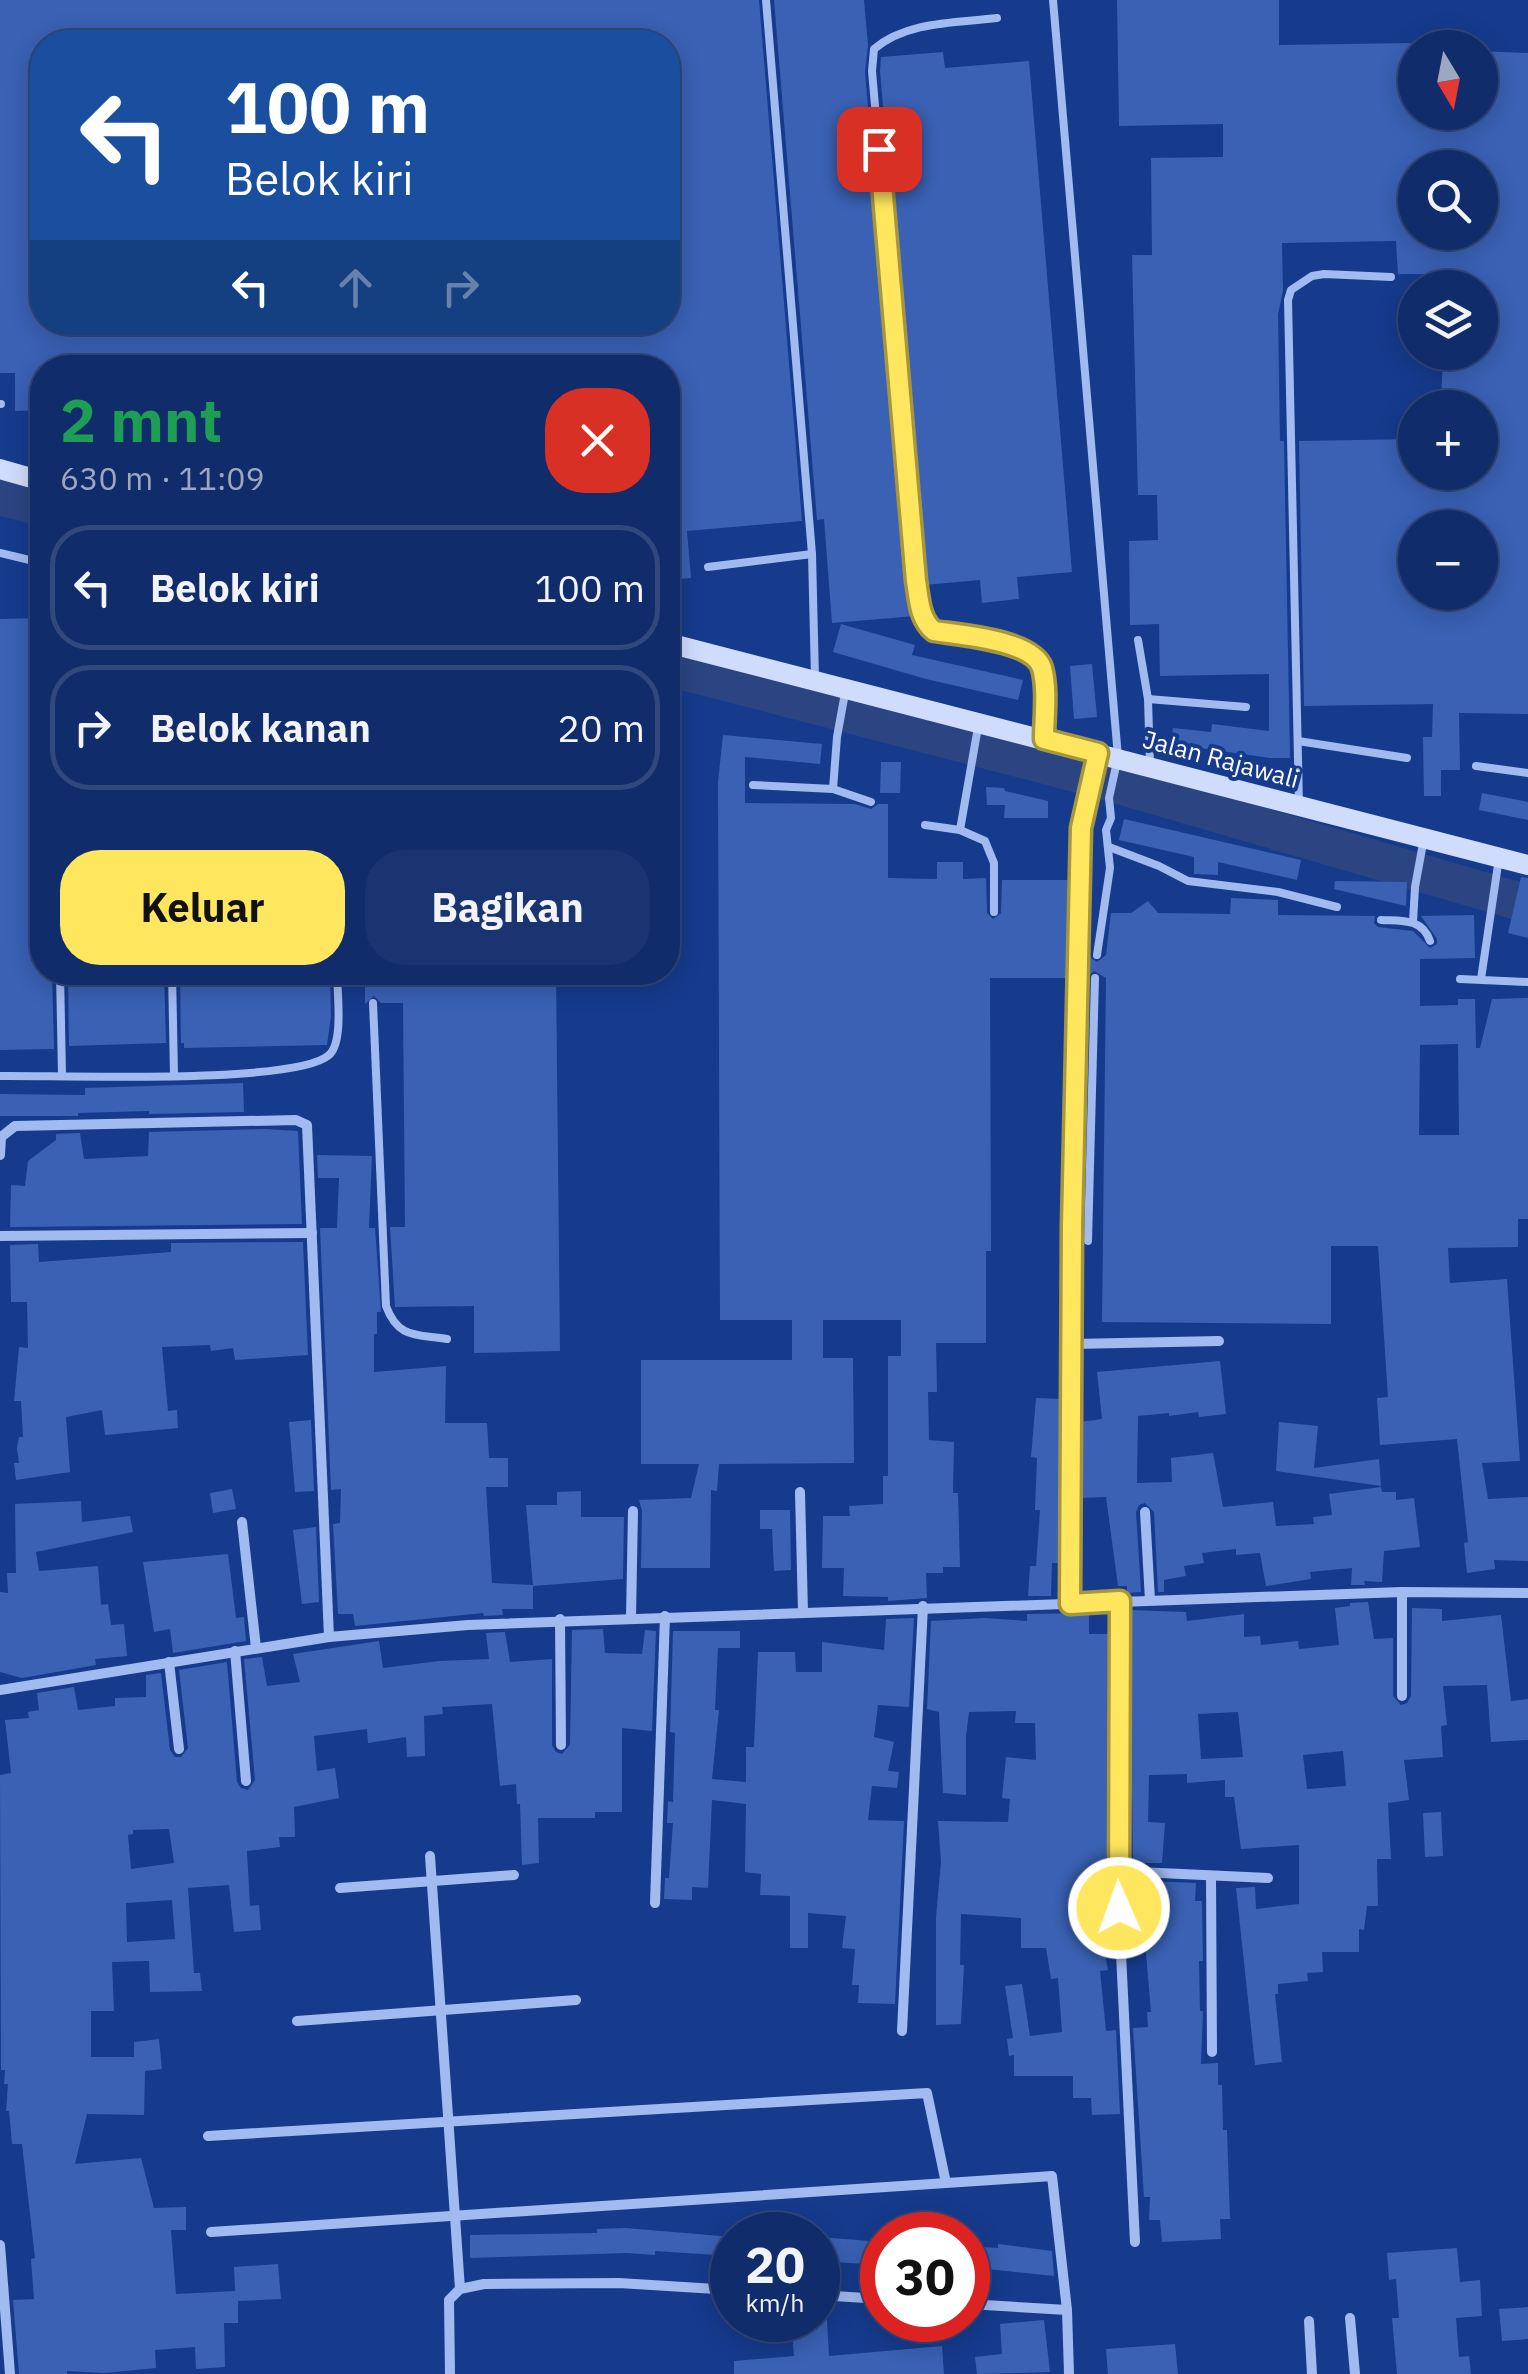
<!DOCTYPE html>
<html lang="id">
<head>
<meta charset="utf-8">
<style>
  body { margin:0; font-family:"IBM Plex Sans",sans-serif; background:#193470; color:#f1f3f6; height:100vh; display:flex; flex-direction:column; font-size:38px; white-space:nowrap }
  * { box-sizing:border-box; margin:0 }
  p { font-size:32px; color:#9ca7c1 }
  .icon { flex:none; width:55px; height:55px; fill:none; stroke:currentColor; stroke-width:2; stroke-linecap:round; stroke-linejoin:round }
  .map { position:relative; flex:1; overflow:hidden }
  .details { position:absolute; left:30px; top:355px; width:650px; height:630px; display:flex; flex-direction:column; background:#102c6a; border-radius:40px; box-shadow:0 5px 25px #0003,0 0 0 2px #30487e }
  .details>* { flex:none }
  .hud { position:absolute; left:30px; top:30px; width:650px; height:305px; border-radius:40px; box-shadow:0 5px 25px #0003,0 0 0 2px #30487e; background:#1a4fa0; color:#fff; overflow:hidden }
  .needle { width:65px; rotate:170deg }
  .tools { position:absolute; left:1398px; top:30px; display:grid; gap:20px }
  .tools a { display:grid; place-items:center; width:100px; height:100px; border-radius:50%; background:#102c6a; box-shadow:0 5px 25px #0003,0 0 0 2px #30487e; font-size:50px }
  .speed { position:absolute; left:710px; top:2212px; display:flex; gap:20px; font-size:50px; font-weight:700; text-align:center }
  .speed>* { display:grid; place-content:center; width:130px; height:130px; border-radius:50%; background:#102c6a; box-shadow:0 5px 25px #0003,0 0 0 2px #30487e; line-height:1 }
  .speed small { font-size:25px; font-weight:400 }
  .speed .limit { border:15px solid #d22; background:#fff; color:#111 }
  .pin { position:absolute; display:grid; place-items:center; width:85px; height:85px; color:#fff; margin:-42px; border-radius:20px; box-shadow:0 5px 15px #0006 }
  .me { position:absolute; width:110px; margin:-55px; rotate:358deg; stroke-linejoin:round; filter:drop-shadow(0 0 8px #0008) }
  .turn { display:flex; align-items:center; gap:35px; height:210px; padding:0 30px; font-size:45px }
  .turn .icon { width:130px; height:130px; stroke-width:2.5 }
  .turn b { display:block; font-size:70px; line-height:85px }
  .lanes { display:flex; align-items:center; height:95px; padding:0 30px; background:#0003; justify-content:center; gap:50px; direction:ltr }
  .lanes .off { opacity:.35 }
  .round { display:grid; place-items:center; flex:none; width:105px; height:105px; border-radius:40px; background:#193470 }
  .summary { display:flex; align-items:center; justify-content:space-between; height:170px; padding:0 30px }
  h1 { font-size:60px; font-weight:700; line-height:75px; color:#1e9e55 }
  .action { display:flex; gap:20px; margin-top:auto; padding:20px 30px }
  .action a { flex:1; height:115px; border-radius:40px; background:#ffe65f; color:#111; font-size:40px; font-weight:700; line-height:115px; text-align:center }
  .action a+a { background:#193470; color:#f1f3f6 }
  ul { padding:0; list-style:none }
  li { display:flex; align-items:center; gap:30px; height:125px; margin:0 20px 15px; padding:0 10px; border:5px solid #30487e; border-radius:40px }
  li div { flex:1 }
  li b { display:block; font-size:38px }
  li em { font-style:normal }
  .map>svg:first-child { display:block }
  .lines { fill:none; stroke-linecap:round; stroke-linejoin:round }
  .river { stroke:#2b4583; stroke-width:38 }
  .building { fill:#3a61b4; fill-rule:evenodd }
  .lane { stroke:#a1baef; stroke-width:8 }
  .street { stroke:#a1baef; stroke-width:10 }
  .secondary { stroke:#cfdcfb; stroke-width:20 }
  .route-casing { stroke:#a6963e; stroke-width:25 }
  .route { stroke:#ffe65f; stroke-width:18 }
  .labels { text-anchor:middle; stroke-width:8; stroke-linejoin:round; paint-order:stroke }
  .street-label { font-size:25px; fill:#fff; stroke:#163b8d }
</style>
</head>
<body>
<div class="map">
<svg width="1528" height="2374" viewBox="0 0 1528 2374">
  <rect width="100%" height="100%" fill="#163b8d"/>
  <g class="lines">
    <!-- river -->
    <g class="river">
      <polyline points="0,496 42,507"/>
      <polyline points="668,667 1095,778 1528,904"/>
    </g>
  </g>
  <!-- building -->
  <g class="building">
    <path d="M0,0H759L802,521L687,531L691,578L668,580V368H42V410L15,411V373H0ZM42,42H668V322H42Z"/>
    <polygon points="774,0 864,0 868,45 865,72 909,582 915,616 832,623 824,519 817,520"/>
    <path d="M1117,0H1279V45L1415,43V112H1480V51L1528,53V714L1459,713L1460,770H1441V796H1424L1423,737H1432L1433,704L1304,706L1299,441L1415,439V472H1480V408H1441L1443,352H1480V288H1445V274H1398L1396,241L1282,243L1283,291L1278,314L1280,441H1284L1290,758H1270L1171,744L1173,728L1211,732L1212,724L1269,731V674L1160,676L1159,624L1130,625L1129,541L1158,540L1157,495H1138L1132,255H1152L1151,158L1223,157V124L1119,126ZM1415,168H1480V232H1415ZM1415,528H1480V592H1415Z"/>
    <polygon points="943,52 945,68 1029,61 1072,572 1017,577 1019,599 982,603 980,580 924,585 923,580 880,71 881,57"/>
    <polygon points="42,618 42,972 52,972 54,1049 0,1050 0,619"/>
    <polygon points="841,624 915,645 912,655 1023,680 1018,700 926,679 833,652"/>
    <polygon points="1092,664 1097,717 1074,719 1070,666"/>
    <polygon points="723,735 822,744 820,764 745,757 745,803 855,804 871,809 878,804 888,804 888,878 937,879 937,862 963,862 963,879 986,878 987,913 993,919 1001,913 1002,880 1071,880 1069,978 990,978 991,1251 986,1251 986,1343 936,1343 937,1392 928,1392 929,1440 954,1442 953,1493 958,1493 960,1567 943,1567 943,1573 926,1573 927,1598 888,1601 888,1597 843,1596 844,1568 822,1568 823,1516 850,1516 849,1506 883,1504 883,1476 888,1476 888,1356 901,1356 901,1320 823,1320 823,1358 853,1358 854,1463 719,1464 717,1491 711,1490 710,1568 641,1568 642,1511 639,1500 691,1498 699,1464 641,1464 641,1360 792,1360 792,1320 720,1320 718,782"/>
    <polygon points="881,762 901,762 900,793 880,793"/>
    <polygon points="986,787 1004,788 1005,791 1048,801 1048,818 1004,818 1005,805 987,805"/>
    <polygon points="1482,793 1528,802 1528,820 1479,810"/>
    <polygon points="1124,819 1301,860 1297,880 1218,862 1218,875 1194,874 1194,857 1119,840"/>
    <polygon points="1521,877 1528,878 1528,938 1508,933"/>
    <polygon points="1335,881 1407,882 1406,906 1334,889"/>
    <path d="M1231,898L1278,900V915L1375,916L1374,923L1378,927L1413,931L1430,948L1437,944V939L1421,916L1474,915L1475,958L1420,959V1006L1458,1005V999H1475L1476,1048H1480L1492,999L1528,998V1219H1518V1247L1448,1248L1450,1283L1507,1279L1520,1461L1482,1463L1488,1499L1528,1497V1561L1494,1560L1495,1569L1467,1573L1464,1543L1468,1542L1457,1439L1380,1445L1377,1398L1388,1397L1378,1246H1331V1324L1102,1322L1106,978L1094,971L1086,978L1087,955L1097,962L1106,955L1111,913H1131L1148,901L1158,913L1230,914ZM1458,1044L1459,1135H1419L1420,1045Z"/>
    <polygon points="68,972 164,972 166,1043 69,1046"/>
    <polygon points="180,972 330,972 331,1016 327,1045 184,1048 184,1043 181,1043"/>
    <polygon points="365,972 556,972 560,1351 474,1353 474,1306 395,1307 390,1227 405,1227 403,1003 381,1003 374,996 365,1004"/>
    <polygon points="243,1083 244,1112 149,1114 149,1111 78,1113 78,1116 0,1116 0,1094 85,1095 85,1088"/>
    <polygon points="265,1129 298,1131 302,1224 10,1227 11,1185 25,1186 28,1161 56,1140 56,1134 80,1133 84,1159 148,1156 149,1132"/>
    <polygon points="317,1155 372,1156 369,1228 375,1228 381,1312 377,1312 377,1334 374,1334 374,1372 446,1366 445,1423 487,1423 489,1458 508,1458 508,1487 486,1487 492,1583 533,1585 533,1609 502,1609 503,1615 484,1616 483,1613 355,1626 353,1614 338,1614 333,1524 340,1523 341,1489 331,1490 320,1228 337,1228 339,1178 318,1178"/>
    <polygon points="303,1242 308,1355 235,1360 233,1348 211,1351 210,1345 162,1347 168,1411 177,1410 178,1428 105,1435 102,1410 66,1417 70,1472 16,1480 14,1463 19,1463 17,1448 19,1437 23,1437 21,1401 14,1401 19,1347 28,1348 27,1302 11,1302 10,1245 38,1244 39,1262 171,1252 171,1243"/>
    <polygon points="1220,1361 1226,1414 1199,1417 1198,1412 1169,1416 1169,1413 1138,1416 1137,1483 1172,1482 1171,1458 1213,1453 1223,1507 1273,1502 1276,1526 1314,1524 1313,1517 1332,1515 1329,1494 1381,1487 1382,1492 1396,1492 1396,1500 1414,1498 1420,1547 1384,1551 1382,1582 1364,1581 1365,1585 1351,1585 1352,1568 1310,1572 1311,1579 1266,1586 1260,1553 1236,1555 1236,1549 1202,1553 1204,1563 1184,1566 1186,1576 1164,1580 1164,1592 1158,1592 1154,1512 1145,1503 1139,1505 1136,1512 1141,1592 1127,1593 1127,1586 1118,1586 1106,1497 1079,1498 1080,1422 1102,1419 1097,1372"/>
    <polygon points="1036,1398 1062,1399 1061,1563 1052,1563 1051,1596 1028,1596 1030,1566 1036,1566 1040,1510 1035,1510 1037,1458 1031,1457"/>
    <polygon points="311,1420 314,1491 295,1492 289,1422"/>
    <polygon points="1279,1422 1318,1426 1314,1468 1379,1459 1381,1486 1276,1471"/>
    <polygon points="232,1489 236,1509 213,1513 210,1493"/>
    <polygon points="581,1491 581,1517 624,1517 623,1579 533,1586 526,1505 557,1505 557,1492"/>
    <polygon points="81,1501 82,1522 130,1516 133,1532 36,1552 39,1571 98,1566 101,1605 108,1604 111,1625 124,1624 127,1656 95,1659 96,1665 22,1678 0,1672 0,1592 8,1593 7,1573 16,1573 15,1504"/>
    <polygon points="760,1510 790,1510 791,1570 774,1571 772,1529 760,1529"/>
    <polygon points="316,1527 319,1602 302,1604 293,1530"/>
    <polygon points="228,1554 236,1618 244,1617 246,1641 173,1653 170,1629 154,1632 143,1562"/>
    <path d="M1368,1602L1374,1639L1393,1638V1696L1401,1705L1407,1703L1411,1696L1412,1608L1442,1609V1621L1501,1615L1511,1701L1528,1699V1740L1491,1742L1487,1685L1443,1686L1447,1725L1441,1726L1443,1757L1404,1760L1409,1800L1388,1803L1391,1859H1377L1378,1906H1367L1364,1930L1359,1929V1952H1322L1323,1972L1307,1973L1308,1981L1278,1984V1994H1275L1282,2062L1255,2065L1236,1888L1255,1887L1256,1909L1299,1904V1845L1241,1849L1234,1797H1225V1780L1187,1783V1774L1149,1775L1148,1822L1165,1823L1162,1863H1133L1132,1793L1127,1792L1128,1634H1132L1129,1610L1186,1612L1187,1621L1244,1614V1637L1260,1636L1261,1645L1298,1641L1299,1649L1339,1645L1335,1608L1350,1606V1603ZM1238,1712L1243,1757L1201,1759L1198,1714ZM1343,1751L1346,1786L1307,1789L1303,1755Z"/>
    <polygon points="1089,1613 1089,1634 1111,1634 1109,1832 1106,1865 1097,1864 1093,1902 1102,1903 1100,1927 1108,1970 1100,1971 1106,2031 1116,2030 1120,2114 1092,2115 1091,2098 1073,2098 1073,2076 1014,2076 1014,2055 1009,2056 1007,2039 1013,2038 1005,1986 1022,1984 1030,2036 1062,2032 1058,1978 1051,1979 1046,1948 1021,1948 1021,1918 961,1914 960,1965 964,1965 961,2024 936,2025 936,1917 941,1862 938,1821 1008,1822 1010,1799 1002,1798 1006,1757 1036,1760 1035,1723 1015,1723 1016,1711 969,1712 966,1736 966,1795 943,1793 939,1712 927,1709 931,1621 985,1618 1027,1621 1027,1614"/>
    <polygon points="914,1618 909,1707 878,1705 874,1737 894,1742 888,1771 899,1772 897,1788 872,1786 868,1820 904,1821 895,2004 858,2003 859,1985 852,1985 855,1949 842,1948 846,1916 808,1913 808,1948 790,1948 790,1896 760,1895 761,1874 745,1872 746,1804 712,1800 708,1888 692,1887 692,1900 664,1899 665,1878 669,1878 673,1823 667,1823 668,1801 673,1802 675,1733 670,1732 673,1631 740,1631 740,1648 718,1648 715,1710 719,1710 712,1779 746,1782 746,1747 754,1747 758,1652 795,1652 796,1672 822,1672 822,1642 884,1650 886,1619"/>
    <path d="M603,1629L605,1653L642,1654L645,1630L656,1631L652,1731L622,1728V1812H595V1818H538L539,1863L522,1865L520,1804H517L516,1784L500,1786L492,1704L442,1707L443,1714L424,1716L425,1756L407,1757L406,1737L368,1743L367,1729L314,1736L317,1771L335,1768L339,1798L294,1807L295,1837H279L280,1847L247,1851L250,1906L259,1905L261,1930L234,1932L229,1885L188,1888L194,1973H200L202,1991L150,1992L149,1961L112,1962L114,2011H91V2057H134V2042L159,2039L162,2069L145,2071L144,2115L87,2114L75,2164L141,2158L154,2208L186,2207V2230H171L176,2294L235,2291L234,2267L278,2264L281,2299L238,2301V2323H224L225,2367L196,2369L195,2347L155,2350L156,2368L104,2373L67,2371V2374H19L13,2300L34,2299L31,2259L35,2258L22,2144H12L9,2111H6L8,2084H4L5,2070H1L0,1775L11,1773L5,1720L29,1718L28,1712L39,1710L37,1693L74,1687L78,1710L115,1706V1698L146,1697V1675L161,1673L170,1750L175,1757H181L188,1748L179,1670L227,1662L237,1782L241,1788L248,1790L255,1780L244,1659L262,1657L267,1686L300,1682L293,1654L379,1641L383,1668L439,1661L489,1659L486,1633L505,1632L510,1662L552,1659V1745L556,1752L562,1754L570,1745L572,1630ZM169,1829L174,1863L131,1869L128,1835L133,1834V1830ZM172,1900L175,1939L127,1942L126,1903Z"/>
    <polygon points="1441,1812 1443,1856 1425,1857 1423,1813"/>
    <polygon points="1147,1881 1196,1883 1195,1901 1202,1901 1203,1961 1199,1961 1200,2011 1203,2011 1201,2064 1218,2063 1218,2085 1222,2085 1223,2130 1227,2130 1230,2219 1220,2219 1221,2239 1162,2242 1160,2220 1149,2220 1150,2197 1144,2197 1133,2028 1148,2027 1147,2012 1151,2012 1145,1942 1135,1941 1134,1902 1146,1901"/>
    <polygon points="626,2228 732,2237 732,2256 655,2251 655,2255 627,2253 470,2258 470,2235 597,2233 597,2229"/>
    <polygon points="819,2237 882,2242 882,2265 818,2261"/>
    <polygon points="998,2244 1052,2251 1054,2276 968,2267 968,2246 998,2248"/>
    <polygon points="1457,2248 1460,2282 1480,2280 1482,2316 1456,2318 1459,2357 1469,2356 1471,2374 1397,2374 1392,2318 1399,2318 1396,2279 1389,2280 1387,2253"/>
    <polygon points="1528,2307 1528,2339 1502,2341 1499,2309"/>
    <polygon points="791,2320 827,2320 829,2356 942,2346 944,2374 734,2374 734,2361 794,2356"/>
    <polygon points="1044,2320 1050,2372 977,2374 975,2357 1002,2354 1000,2324"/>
    <polygon points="1175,2344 1178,2374 1108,2374 1106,2349"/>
  </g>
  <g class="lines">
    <!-- lane -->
    <g class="lane">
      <polyline points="766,0 812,554 815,678"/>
      <polyline points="1053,0 1118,757 1109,798 1111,818 1106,830 1110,868 1097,955"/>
      <path d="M997,18C956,23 907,21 874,49L872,71L916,581C919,598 919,620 934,631C959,635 1027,639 1040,664C1050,683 1044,715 1044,736"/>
      <polyline points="0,404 1,404"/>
      <polyline points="0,553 42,563"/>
      <polyline points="708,567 812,554"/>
      <polyline points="1138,640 1148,699 1150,765"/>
      <polyline points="1148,699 1246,707"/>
      <polyline points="1298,741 1407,758"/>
      <polyline points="1476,766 1528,773"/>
      <polyline points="753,785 833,789 871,802"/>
      <polyline points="833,789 837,737 845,693"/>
      <polyline points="1299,805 1288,300 1291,290 1312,276 1324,274 1391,277"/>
      <polyline points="925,825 960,830 985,841 994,863 994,912"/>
      <polyline points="960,830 978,727"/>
      <polyline points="1109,847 1159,866 1188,881 1278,892 1337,907"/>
      <path d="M1381,920C1402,921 1422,918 1430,941"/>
      <polyline points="1413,922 1415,887 1424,838"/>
      <polyline points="60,972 62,1075"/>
      <polyline points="172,972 174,1075"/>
      <polyline points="1460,979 1528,982"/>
      <polyline points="1481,979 1499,858"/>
      <path d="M373,1003L386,1306C398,1339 417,1334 447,1339"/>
      <path d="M0,1076C58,1075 295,1085 329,1055C344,1042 337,992 337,972"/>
      <polyline points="1088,1241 1095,978"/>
    </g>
    <!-- street -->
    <g class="street">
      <polyline points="0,1155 1,1137 15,1126 296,1120 307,1125 329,1637"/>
      <polyline points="0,1236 312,1233"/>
      <polyline points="1073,1344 1219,1341"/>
      <polyline points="800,1492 803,1612"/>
      <polyline points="1145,1512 1150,1600"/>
      <polyline points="242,1522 256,1648"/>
      <polyline points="1402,1592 1402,1696"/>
      <polyline points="1120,1601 1117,1871 1135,2242"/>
      <polyline points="1070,1603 1072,1226 1081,828 1098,753"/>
      <polyline points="631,1617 633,1511"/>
      <polyline points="560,1619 561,1745"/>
      <polyline points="235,1651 246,1781"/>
      <polyline points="169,1662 179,1749"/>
      <polyline points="0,1690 329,1637 468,1625 1402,1592 1528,1593"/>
      <polyline points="430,1856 460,2289"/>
      <polyline points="1117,1871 1268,1878"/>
      <polyline points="1211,1877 1212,2052"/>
      <polyline points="340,1888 514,1875"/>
      <polyline points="655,1903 665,1616"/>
      <polyline points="297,2021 576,2000"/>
      <polyline points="902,2031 923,1606"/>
      <polyline points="208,2136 927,2093 946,2183"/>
      <polyline points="211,2232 1052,2176 1067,2310 1069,2374"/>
      <polyline points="0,2245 10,2374"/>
      <polyline points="818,2295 882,2299"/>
      <polyline points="968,2304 1067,2310"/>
      <polyline points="1350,2318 1355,2374"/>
      <polyline points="1309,2321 1312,2374"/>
      <polyline points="450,2374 449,2300 460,2289 484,2284 619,2283 732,2290"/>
    </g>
    <!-- secondary -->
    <g class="secondary">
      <polyline points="0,469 42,481"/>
      <polyline points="668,643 1528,865"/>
    </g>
  </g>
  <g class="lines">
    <!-- route casing -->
    <g class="route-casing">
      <path id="route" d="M879,149L916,581C919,598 919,619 934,631C960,635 1033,640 1042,668C1048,690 1044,717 1044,739L1098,753L1081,828L1072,1226L1070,1604L1120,1601L1119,1908"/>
    </g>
    <!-- route -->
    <use href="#route" class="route"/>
  </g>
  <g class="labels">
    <!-- street labels -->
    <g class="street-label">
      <text transform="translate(1221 759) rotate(15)" y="9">Jalan Rajawali</text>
    </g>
  </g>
</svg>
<div class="tools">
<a><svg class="needle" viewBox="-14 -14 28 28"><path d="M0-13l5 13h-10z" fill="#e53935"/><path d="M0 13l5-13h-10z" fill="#9ca7c1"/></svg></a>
<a><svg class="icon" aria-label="search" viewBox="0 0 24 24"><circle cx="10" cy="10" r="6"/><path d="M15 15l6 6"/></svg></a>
<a><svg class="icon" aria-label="layers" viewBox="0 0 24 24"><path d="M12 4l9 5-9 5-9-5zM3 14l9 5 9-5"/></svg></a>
<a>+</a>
<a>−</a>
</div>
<div class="speed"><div>20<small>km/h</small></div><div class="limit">30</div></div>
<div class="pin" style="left:879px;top:149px;background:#d93025"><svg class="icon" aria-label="arrive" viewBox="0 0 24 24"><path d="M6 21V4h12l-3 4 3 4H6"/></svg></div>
<svg class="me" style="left:1119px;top:1908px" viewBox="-20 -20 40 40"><circle r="17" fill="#ffe65f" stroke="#fff" stroke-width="3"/><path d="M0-11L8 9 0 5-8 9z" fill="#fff"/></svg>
<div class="hud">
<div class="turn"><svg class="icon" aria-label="left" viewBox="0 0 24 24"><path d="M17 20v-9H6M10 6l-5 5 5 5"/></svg><div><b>100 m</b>Belok kiri</div></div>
<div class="lanes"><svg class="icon" aria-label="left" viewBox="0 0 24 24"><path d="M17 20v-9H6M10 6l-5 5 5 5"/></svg><svg class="icon off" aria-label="ahead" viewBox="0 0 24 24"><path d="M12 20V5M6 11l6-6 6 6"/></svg><svg class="icon off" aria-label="right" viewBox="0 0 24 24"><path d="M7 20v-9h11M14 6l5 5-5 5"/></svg></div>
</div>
<section class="details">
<div class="summary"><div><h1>2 mnt</h1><p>630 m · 11:09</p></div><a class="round" style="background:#d93025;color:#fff"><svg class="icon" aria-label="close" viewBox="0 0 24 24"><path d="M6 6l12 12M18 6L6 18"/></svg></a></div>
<ul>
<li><svg class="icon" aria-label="left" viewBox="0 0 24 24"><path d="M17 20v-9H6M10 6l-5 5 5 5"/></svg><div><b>Belok kiri</b></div><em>100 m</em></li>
<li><svg class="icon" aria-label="right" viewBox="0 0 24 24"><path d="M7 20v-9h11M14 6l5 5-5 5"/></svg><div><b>Belok kanan</b></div><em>20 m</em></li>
</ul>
<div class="action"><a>Keluar</a><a>Bagikan</a></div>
</section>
</div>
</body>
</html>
